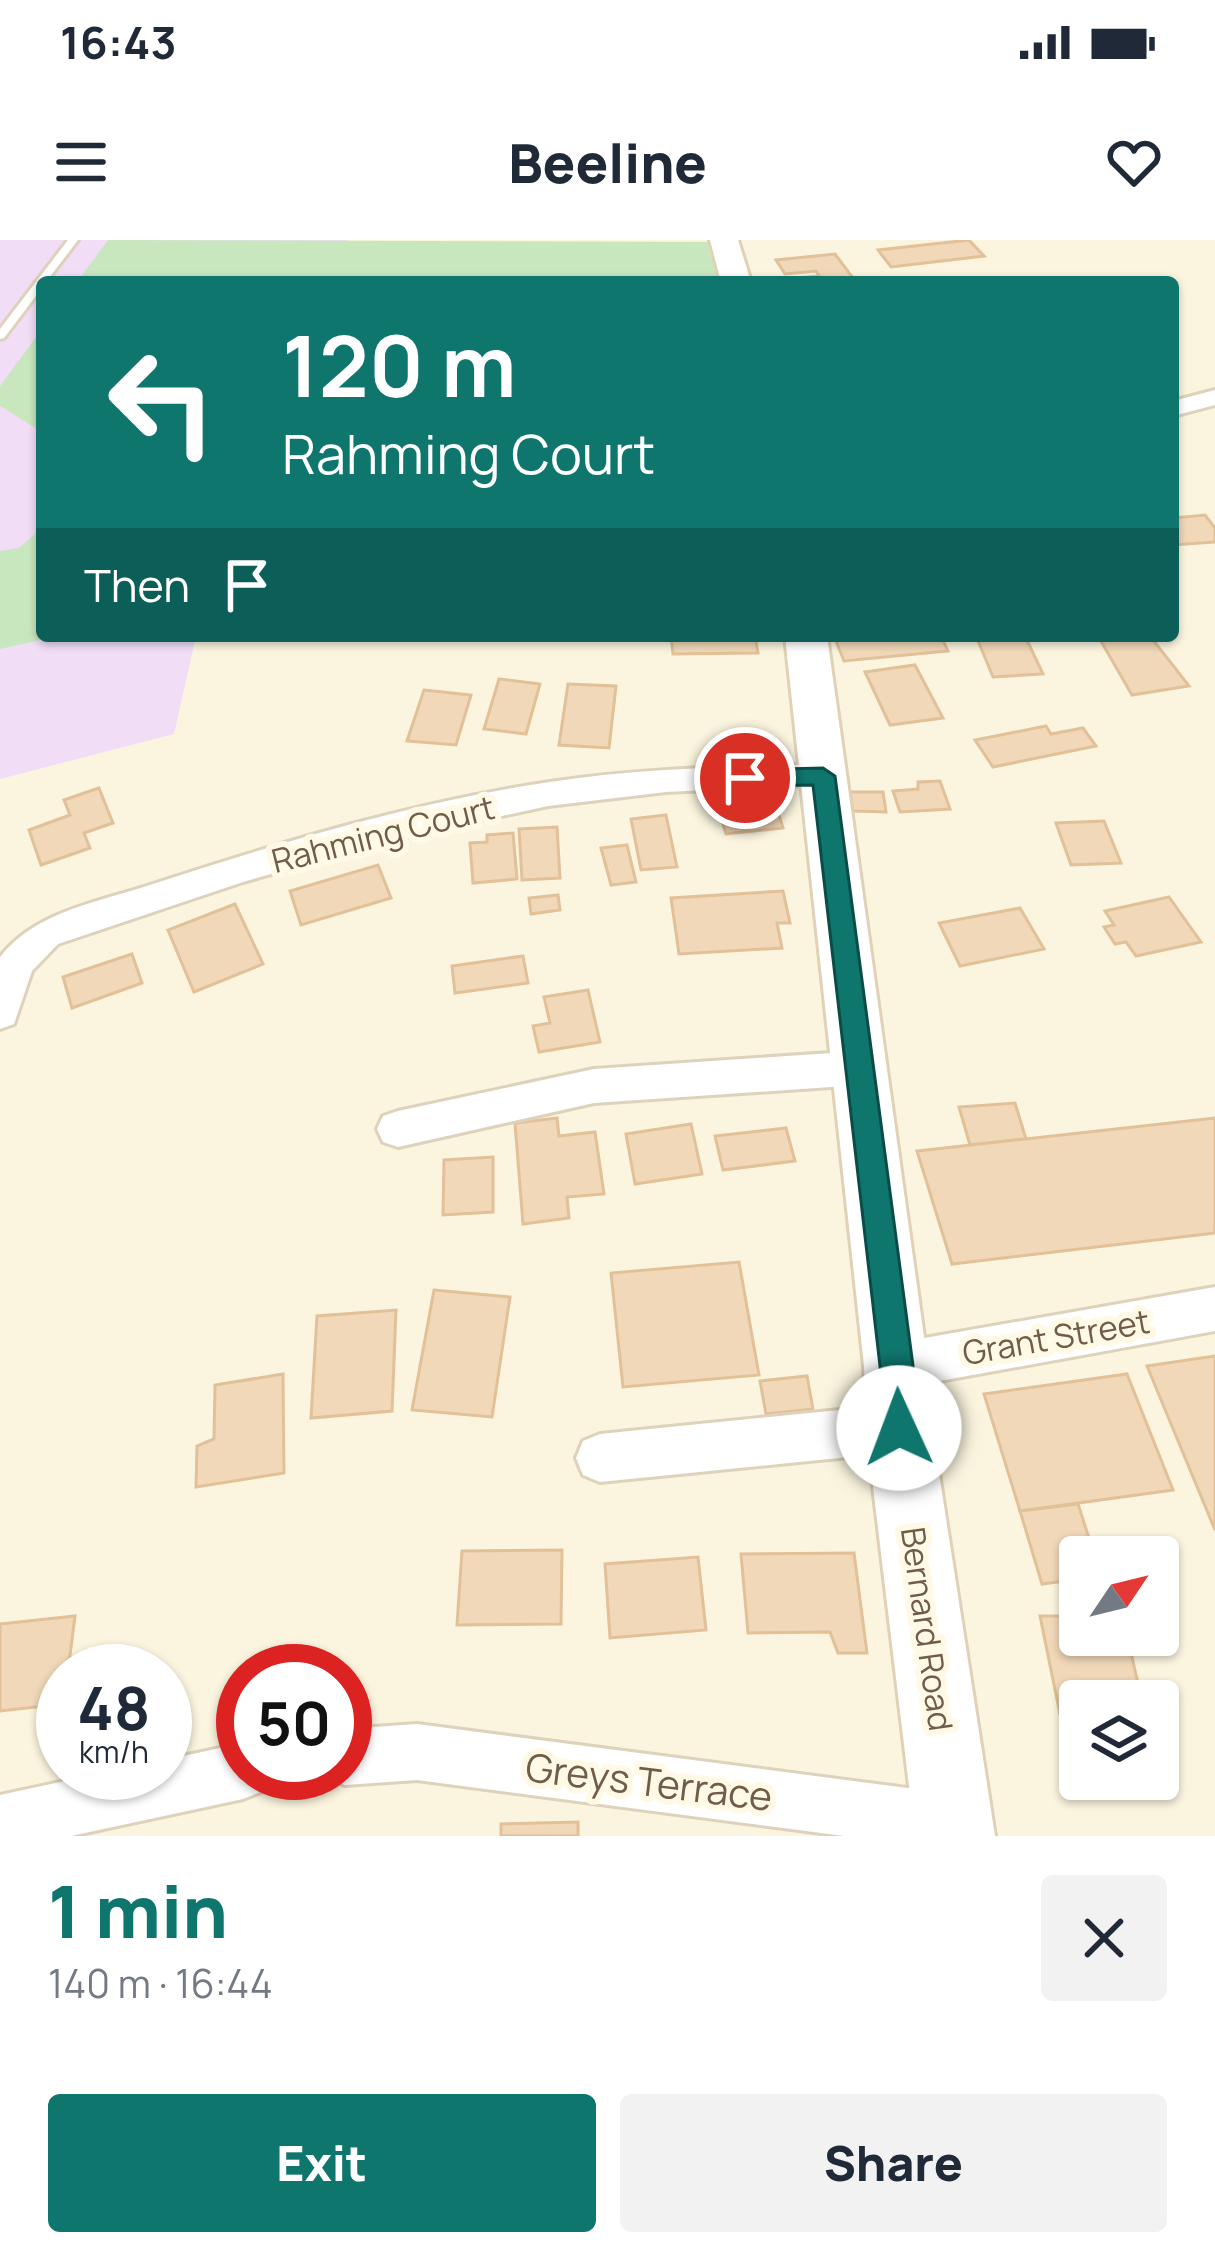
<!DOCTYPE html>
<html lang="en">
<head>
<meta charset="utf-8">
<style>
  body { margin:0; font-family:Manrope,sans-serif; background:#f2f2f3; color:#1f2937; height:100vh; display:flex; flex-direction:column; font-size:45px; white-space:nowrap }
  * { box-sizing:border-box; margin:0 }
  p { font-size:39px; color:#747a83 }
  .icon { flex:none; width:66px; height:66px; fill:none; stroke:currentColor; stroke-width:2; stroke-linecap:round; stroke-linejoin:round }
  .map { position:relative; height:1596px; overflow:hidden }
  .details { display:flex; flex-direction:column; background:#fff; flex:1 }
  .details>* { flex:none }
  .top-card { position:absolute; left:36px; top:36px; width:1143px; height:366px; border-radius:12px; box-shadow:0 3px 9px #0004; background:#0f766e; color:#fff; overflow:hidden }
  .needle { width:78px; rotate:55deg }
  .controls { position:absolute; left:1059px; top:1296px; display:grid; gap:24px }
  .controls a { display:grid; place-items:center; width:120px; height:120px; border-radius:12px; background:#fff; box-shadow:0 3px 9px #0004; font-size:60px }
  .speed { position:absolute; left:36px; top:1404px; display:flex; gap:24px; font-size:60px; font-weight:700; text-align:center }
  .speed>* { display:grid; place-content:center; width:156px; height:156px; border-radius:50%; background:#fff; box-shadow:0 3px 9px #0004; line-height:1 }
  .speed small { font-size:30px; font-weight:400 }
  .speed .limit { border:18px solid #d22; background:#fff; color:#111 }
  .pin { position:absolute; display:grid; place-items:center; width:102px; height:102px; color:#fff; margin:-51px; border:6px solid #fff; border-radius:50%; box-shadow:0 3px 12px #0007 }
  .me { position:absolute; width:132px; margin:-66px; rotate:358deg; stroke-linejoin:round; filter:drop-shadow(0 0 9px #0008) }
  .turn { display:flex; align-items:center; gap:42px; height:252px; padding:0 48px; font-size:54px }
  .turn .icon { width:156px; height:156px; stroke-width:2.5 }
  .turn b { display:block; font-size:84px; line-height:102px }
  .then { display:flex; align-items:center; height:114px; padding:0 48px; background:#0003; gap:24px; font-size:45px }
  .round { display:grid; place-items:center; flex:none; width:126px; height:126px; border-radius:12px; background:#f2f2f3 }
  .summary { display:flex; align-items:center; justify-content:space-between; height:204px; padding:0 48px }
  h1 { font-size:72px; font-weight:800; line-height:90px; color:#0f766e }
  .button { display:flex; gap:24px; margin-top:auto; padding:24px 48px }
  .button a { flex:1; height:138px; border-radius:12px; background:#0f766e; color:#fff; font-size:48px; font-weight:800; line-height:138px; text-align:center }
  .button a+a { background:#f2f2f3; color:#1f2937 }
  .status { display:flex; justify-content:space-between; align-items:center; height:84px; padding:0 60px; background:#fff; direction:ltr }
  .status svg { height:33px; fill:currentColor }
  header { display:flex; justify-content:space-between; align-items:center; height:156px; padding:0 48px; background:#fff; font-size:54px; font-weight:800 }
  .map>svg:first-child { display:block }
  .education { fill:#f2ddf7 }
  .green { fill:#c9e7bf }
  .building { fill:#f0d8b8; stroke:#e2c199; stroke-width:3 }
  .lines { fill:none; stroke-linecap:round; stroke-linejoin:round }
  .service-casing { stroke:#ded2bc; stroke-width:6 }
  .minor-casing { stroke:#ded2bc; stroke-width:6 }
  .secondary-casing { stroke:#e0d1b7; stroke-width:6 }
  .service { fill:#fff; fill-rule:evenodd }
  .minor { fill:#fff; fill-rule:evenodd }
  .secondary { fill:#fff; fill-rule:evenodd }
  .route { fill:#0f766e; stroke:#0a4d48; stroke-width:3 }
  .labels { text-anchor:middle; stroke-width:12; stroke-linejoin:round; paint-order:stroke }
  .street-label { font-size:33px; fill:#705d48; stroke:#fff9e5 }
  .near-street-label { font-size:39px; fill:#705d48; stroke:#fff9e5 }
</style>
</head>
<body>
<div class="status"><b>16:43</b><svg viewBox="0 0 49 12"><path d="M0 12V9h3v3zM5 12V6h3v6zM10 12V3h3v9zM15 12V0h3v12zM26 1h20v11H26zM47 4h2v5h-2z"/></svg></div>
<header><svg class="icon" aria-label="menu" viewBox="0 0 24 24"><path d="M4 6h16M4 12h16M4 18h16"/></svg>Beeline<svg class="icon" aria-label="heart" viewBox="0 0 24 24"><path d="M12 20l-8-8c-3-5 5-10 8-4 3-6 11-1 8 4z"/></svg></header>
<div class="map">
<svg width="1215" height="1596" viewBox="0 0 1215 1596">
  <rect width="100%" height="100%" fill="#fbf5df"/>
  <!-- education -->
  <polygon class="education" points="0,0 347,0 340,42 42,42 42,396 196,396 174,494 0,539"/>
  <!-- green -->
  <g class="green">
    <polygon points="108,0 710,2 719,42 77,42"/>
    <polygon points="42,89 42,192 0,166 0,146"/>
    <polygon points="42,288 42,396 58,396 0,409 0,311 19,308"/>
  </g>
  <!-- building -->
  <g class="building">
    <polygon points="969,0 984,16 891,27 878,10"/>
    <polygon points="835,14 856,42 777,40 819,36 816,31 785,34 776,20"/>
    <polygon points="1205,275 1215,288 1215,302 1173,305 1173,278"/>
    <polygon points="671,396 755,396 758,413 673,414"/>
    <polygon points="834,396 941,396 948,411 844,421"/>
    <polygon points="976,396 1025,396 1043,434 993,437"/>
    <polygon points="1098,396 1150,396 1189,446 1132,455"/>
    <polygon points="915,425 943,478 890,485 865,432"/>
    <polygon points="499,439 540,444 526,494 484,489"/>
    <polygon points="568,444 616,446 609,508 559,505"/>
    <polygon points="424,450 471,455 456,505 407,501"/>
    <polygon points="1046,486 1051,494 1083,488 1096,506 993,527 975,500"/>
    <polygon points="940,541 950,569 900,572 893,551 918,549 918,542"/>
    <polygon points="99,548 113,583 84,593 90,608 41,625 29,590 70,575 64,560"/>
    <polygon points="850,552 883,552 886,572 853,571"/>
    <polygon points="776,565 783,588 726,594 719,572"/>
    <polygon points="666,575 677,627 641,630 631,579"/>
    <polygon points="1104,581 1121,623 1071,625 1056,583"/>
    <polygon points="557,587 560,638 522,640 519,589"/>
    <polygon points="513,593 517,639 473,643 470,603 487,602 487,595"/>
    <polygon points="627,605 636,642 611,645 601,608"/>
    <polygon points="378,625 391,658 301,685 290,651"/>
    <polygon points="783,651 790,683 777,683 782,708 679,714 671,658"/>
    <polygon points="558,655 560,670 531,674 529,658"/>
    <polygon points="1169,657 1201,702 1136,716 1126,702 1115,704 1104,687 1114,685 1105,671"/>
    <polygon points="235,664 263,724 194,752 168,690"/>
    <polygon points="1020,668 1044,709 960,726 939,683"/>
    <polygon points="132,714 142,743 72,768 63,737"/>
    <polygon points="523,716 528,743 455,753 452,726"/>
    <polygon points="588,750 600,802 539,812 533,786 550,783 544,757"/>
    <polygon points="1015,863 1026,899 970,905 959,867"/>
    <polygon points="557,878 559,896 595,892 604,954 567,957 569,978 523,984 515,883"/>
    <polygon points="1215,878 1215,993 952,1024 917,911"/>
    <polygon points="691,884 702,934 635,944 626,894"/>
    <polygon points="786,888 795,921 723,930 715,896"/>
    <polygon points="493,917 493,972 443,975 444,920"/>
    <polygon points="739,1022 759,1135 623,1147 611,1033"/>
    <polygon points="434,1050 510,1057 492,1177 412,1170"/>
    <polygon points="396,1070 392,1171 311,1178 317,1076"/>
    <polygon points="1215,1116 1215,1290 1147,1126"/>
    <polygon points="283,1134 284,1233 196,1247 197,1206 214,1199 215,1145"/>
    <polygon points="1127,1134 1173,1250 1020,1271 984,1154"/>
    <polygon points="807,1136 813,1169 766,1174 760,1141"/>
    <polygon points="1078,1264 1095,1317 1080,1317 1080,1339 1042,1344 1020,1271"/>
    <polygon points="562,1310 561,1384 457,1385 462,1311"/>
    <polygon points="854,1313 867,1413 838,1413 830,1392 748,1393 741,1314"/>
    <polygon points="698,1317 706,1390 610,1398 605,1324"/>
    <polygon points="75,1376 68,1431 63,1431 63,1464 0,1471 0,1384"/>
    <polygon points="1040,1376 1080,1376 1080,1395 1127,1395 1142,1461 1080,1461 1080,1479 1061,1479"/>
    <polygon points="578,1582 578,1596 501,1596 501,1584"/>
  </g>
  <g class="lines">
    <!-- service casing -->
    <g class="service-casing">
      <polygon id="service" points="68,0 78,0 46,42 42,42 42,48 4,98 0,99 0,89"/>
    </g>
    <!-- minor casing -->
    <g class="minor-casing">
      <g id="minor">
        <polygon points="1215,150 1215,165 1173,176 1173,161"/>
        <path d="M823,524L835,528L840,536L835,544L666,552L548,566L387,601L243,642L58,704L32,731L14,784L0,789V717C36,671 99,662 153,644C282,602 415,562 550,542C641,528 732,527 823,524Z"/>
        <polygon points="860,811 874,816 880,828 874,840 860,845 594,863 398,907 383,902 377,889 383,876 398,871 594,829"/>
        <polygon points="1215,1047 1215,1091 896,1149 880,1142 873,1126 880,1110 896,1103"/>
        <polygon points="899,1164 916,1171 923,1188 916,1205 899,1212 600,1242 583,1235 576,1218 583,1201 600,1194"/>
        <polygon points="417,1484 953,1554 973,1562 981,1582 976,1596 844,1596 417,1540 345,1545 325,1537 324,1533 345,1533 345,1489"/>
        <polygon points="243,1503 243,1533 270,1533 263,1551 243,1559 71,1596 0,1596 0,1555 102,1533 165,1533 165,1520"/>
      </g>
    </g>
    <!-- secondary casing -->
    <g class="secondary-casing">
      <g id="secondary">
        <polygon points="710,0 738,0 751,42 721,42"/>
        <polygon points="785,396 827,396 928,1126 932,1188 995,1596 915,1596 866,1188 864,1126"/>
      </g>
    </g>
    <!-- service -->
    <use href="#service" class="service"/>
    <!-- minor -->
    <use href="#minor" class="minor"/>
    <!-- secondary -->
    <use href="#secondary" class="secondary"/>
  </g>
  <!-- route -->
  <polygon class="route" points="823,528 835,536 913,1126 916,1188 911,1200 899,1205 887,1200 882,1188 880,1126 813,545 745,546 733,538 745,530"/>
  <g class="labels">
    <!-- street labels -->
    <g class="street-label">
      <text transform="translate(383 594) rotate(-14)" y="12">Rahming Court</text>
      <text transform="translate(1056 1097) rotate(-10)" y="12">Grant Street</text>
      <text transform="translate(927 1389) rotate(82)" y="12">Bernard Road</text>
    </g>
    <!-- near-street labels -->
    <g class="near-street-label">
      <text transform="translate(649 1542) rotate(7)" y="14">Greys Terrace</text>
    </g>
  </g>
</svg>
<div class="controls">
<a><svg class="needle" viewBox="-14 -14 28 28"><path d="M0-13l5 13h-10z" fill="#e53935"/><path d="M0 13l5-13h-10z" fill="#747a83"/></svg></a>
<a><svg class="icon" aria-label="layers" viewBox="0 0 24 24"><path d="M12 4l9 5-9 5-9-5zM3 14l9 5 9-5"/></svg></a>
</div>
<div class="speed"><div>48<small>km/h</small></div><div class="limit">50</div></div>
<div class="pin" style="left:745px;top:538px;background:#d93025"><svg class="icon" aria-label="arrive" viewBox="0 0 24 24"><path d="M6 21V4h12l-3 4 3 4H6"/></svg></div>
<svg class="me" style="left:899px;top:1188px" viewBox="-20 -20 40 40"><circle r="19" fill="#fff"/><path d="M0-13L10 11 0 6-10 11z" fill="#0f766e"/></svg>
<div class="top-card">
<div class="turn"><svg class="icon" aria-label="left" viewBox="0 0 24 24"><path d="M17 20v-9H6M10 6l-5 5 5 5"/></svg><div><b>120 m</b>Rahming Court</div></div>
<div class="then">Then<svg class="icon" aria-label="arrive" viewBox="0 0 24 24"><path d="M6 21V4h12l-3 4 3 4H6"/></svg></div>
</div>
</div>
<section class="details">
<div class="summary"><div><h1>1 min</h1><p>140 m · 16:44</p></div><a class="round"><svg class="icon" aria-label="close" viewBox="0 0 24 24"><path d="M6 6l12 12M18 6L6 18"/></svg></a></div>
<div class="button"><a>Exit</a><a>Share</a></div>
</section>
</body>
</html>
